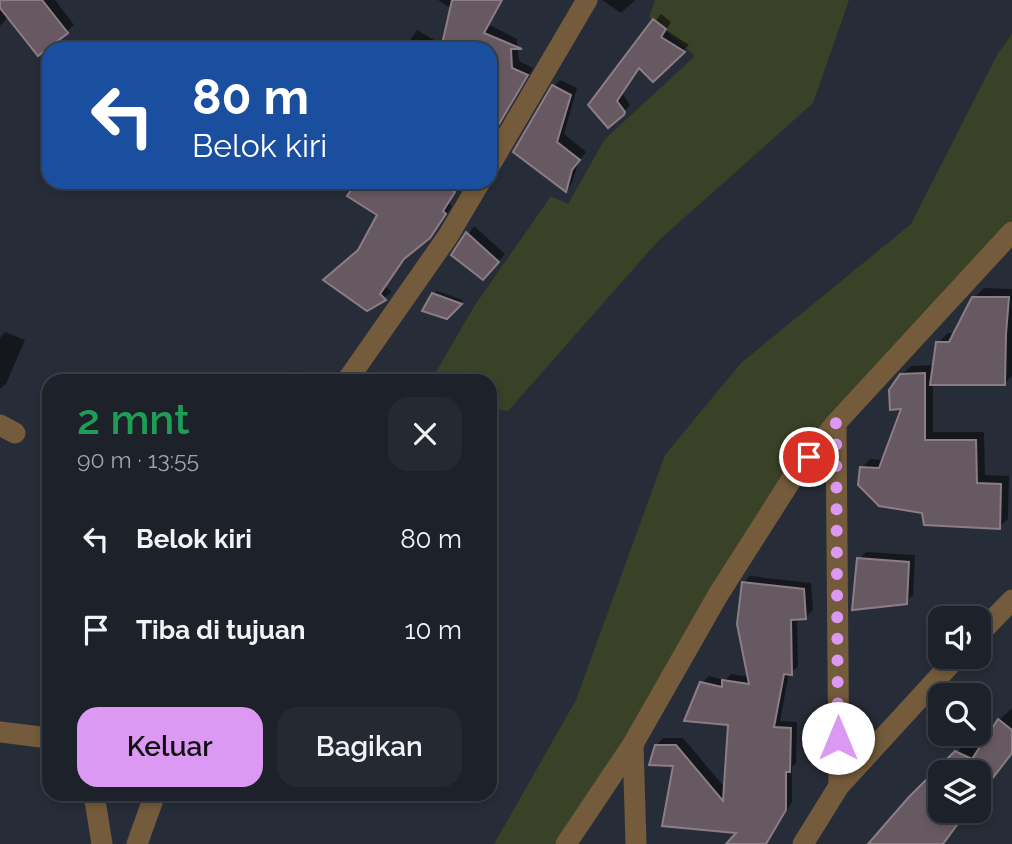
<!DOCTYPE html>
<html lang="id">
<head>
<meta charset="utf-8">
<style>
  body { margin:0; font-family:Raleway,sans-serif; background:#252a32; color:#f1f3f6; height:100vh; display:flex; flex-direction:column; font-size:26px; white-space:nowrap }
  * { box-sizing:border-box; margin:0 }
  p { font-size:23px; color:#a0a4a8 }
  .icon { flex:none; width:38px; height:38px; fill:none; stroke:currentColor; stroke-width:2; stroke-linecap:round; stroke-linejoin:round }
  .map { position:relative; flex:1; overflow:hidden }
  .panel { position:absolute; left:42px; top:374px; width:455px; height:427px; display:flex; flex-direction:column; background:#1d222a; border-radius:21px; box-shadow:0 4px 10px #0003,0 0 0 2px #3b3f47 }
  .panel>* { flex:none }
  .top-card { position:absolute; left:42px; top:42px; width:455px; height:147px; border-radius:21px; box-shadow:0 4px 10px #0003,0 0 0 2px #3b3f47; background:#1a4fa0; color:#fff; overflow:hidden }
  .fabs { position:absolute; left:928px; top:606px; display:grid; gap:14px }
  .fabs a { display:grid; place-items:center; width:63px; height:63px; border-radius:14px; background:#1d222a; box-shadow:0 4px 10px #0003,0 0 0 2px #3b3f47; font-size:35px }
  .pin { position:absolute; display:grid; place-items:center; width:60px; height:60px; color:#fff; margin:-30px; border:4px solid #fff; border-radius:50%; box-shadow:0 2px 7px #0007 }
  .me { position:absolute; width:77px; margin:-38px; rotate:0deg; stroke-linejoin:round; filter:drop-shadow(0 0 5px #0008) }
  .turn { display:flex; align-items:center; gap:24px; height:147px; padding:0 35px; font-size:32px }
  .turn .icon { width:91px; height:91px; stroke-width:2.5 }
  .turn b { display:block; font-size:49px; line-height:60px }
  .round { display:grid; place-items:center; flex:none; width:74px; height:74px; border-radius:21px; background:#252a32 }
  .overview { display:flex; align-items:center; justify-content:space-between; height:119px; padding:0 35px }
  h1 { font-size:42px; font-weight:600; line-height:52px; color:#1e9e55 }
  .cta { display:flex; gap:14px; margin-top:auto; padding:14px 35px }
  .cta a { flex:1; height:80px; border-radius:21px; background:#dc99f4; color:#111; font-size:28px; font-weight:600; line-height:80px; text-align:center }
  .cta a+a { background:#252a32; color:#f1f3f6 }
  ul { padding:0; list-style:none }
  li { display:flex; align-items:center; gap:21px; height:91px; padding:0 35px }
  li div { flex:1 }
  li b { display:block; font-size:26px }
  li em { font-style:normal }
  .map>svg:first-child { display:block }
  .green { fill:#394126 }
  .shadow { fill:#0007 }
  .building { fill:#675961; stroke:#8c7d85; stroke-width:2 }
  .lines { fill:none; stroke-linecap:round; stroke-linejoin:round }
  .minor { stroke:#745b3b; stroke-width:21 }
  .route { stroke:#dc99f4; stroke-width:12; stroke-dasharray:0 21.6 }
</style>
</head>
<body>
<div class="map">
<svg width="1012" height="844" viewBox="0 0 1012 844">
  <rect width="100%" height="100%" fill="#272d38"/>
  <!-- green -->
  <g class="green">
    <polygon points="655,0 849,0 813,103 658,241 508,411 490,409 490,382 430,382 475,305 551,196 568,204 605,139 695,56 649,17"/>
    <polygon points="1012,34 1012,235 763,520 565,844 494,844 576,700 665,455 741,363 911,224 997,55"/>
  </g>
  <!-- shadow -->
  <g class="shadow">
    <polygon points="0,0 55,0 74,25 38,54 9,16 0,26"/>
    <polygon points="438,0 503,0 490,25 517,39 519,61 533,68 490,141 490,49 404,49 417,30 443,45 452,9"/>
    <polygon points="602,0 635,0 621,13"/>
    <polygon points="661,14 671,22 666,30 689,45 653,79 640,67 622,93 630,105 623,113 590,105"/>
    <polygon points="560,80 577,88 564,134 586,152 579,161 572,183 566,190 515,152 553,87"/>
    <polygon points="359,182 462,182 449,203 452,206 437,229 408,254 385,286 392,292 367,309 361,249 379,215"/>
    <polygon points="474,226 505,254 490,271 453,254"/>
    <polygon points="984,288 1012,289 1012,376 1005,383 933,383 933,432 984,432 985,475 1009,476 1008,519 999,527 924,511 862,468 870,459 884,460 903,407 901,375 911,366 935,365 938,343 948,333 955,334 974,298"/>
    <polygon points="437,291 463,300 446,317 433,294"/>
    <polygon points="5,332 25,340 6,384 0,389 0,338"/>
    <polygon points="296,371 308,382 284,382"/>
    <polygon points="866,552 915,555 913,595 906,602 859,559"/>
    <polygon points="750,576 811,583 813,610 806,617 797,618 798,667 789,673 780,721 797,722 796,763 792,767 792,802 767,844 729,844 739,832 656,746 663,738 683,738 726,789 730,724 702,683 709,676 725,680 731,674 750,677 743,583"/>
    <polygon points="1012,708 1012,754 978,799 978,772 940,772 940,810 970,810 944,844 870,844 910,799 970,739 983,746 999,720"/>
  </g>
  <!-- building -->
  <g class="building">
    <polygon points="0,0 42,0 68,33 38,56 0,8"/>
    <polygon points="452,0 502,0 484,33 522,49 511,49 512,68 528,75 492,136 490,135 490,49 441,49"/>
    <polygon points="653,19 666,29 661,37 685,52 653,82 639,68 617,101 625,112 624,115 608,128 588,105"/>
    <polygon points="552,85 571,95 557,142 580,160 572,170 566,192 513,152"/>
    <polygon points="357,182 441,182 455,192 443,211 446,214 430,238 404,259 380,294 386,300 367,311 323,280 358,250 377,215 347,196"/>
    <polygon points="466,232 499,262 483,280 451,255"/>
    <polygon points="432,293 462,304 447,319 422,311"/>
    <polygon points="972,297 1009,297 1006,334 1005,385 930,385 936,342 949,342"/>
    <polygon points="925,373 925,440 976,440 977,483 1001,484 1000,529 924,525 922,513 879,506 858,485 860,467 879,468 901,409 890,410 889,390 900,374"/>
    <polygon points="857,558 909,562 907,604 852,610"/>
    <polygon points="742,582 804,589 806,619 791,620 792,675 784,674 774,727 791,728 790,772 786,772 786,810 766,844 726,844 736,833 662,826 673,766 649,765 655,745 676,745 723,801 728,725 684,721 700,682 722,687 722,680 749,684 737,624"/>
    <polygon points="998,719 1012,730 1012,753 978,797 978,772 940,772 940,810 968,810 943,844 868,844 908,798 955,751 972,759"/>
  </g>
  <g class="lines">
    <!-- minor -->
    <g class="minor">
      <polyline points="490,165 587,0"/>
      <polyline points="346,382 448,236 480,182"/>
      <polyline points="836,423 839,786"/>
      <polyline points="0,425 15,433"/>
      <polyline points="978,635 1012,600"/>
      <polyline points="0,732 49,738"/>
      <polyline points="633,744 636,844"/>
      <polyline points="94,794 102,844"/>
      <polyline points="137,844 155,794"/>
      <polyline points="566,844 633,744 718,595 795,474 836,423 1012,232"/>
      <polyline points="803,844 839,786 958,656"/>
    </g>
  </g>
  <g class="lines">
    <!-- route -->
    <polyline class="route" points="809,457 836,423 838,738"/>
  </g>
</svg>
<div class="fabs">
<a><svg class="icon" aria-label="sound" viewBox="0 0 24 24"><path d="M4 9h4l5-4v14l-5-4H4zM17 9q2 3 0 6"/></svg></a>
<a><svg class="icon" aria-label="search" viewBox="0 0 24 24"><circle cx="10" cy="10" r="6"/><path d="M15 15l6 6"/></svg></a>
<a><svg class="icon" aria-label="layers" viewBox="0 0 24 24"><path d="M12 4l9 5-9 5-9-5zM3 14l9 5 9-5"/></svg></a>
</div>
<div class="pin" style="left:809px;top:457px;background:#d93025"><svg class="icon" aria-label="arrive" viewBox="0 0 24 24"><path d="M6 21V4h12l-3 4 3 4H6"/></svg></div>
<svg class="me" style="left:838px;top:738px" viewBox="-20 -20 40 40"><circle r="19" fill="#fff"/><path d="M0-13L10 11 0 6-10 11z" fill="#dc99f4"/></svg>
<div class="top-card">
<div class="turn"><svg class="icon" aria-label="left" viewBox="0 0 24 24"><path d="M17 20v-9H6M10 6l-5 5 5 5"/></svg><div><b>80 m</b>Belok kiri</div></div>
</div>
<section class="panel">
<div class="overview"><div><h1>2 mnt</h1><p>90 m · 13:55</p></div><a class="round"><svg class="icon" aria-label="close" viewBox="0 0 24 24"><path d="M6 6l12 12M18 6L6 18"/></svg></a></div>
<ul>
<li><svg class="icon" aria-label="left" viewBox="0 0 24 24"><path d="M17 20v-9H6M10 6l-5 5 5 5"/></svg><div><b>Belok kiri</b></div><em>80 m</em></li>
<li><svg class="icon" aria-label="arrive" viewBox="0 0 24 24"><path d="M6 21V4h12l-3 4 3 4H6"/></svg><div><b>Tiba di tujuan</b></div><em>10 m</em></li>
</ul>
<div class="cta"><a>Keluar</a><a>Bagikan</a></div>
</section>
</div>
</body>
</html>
